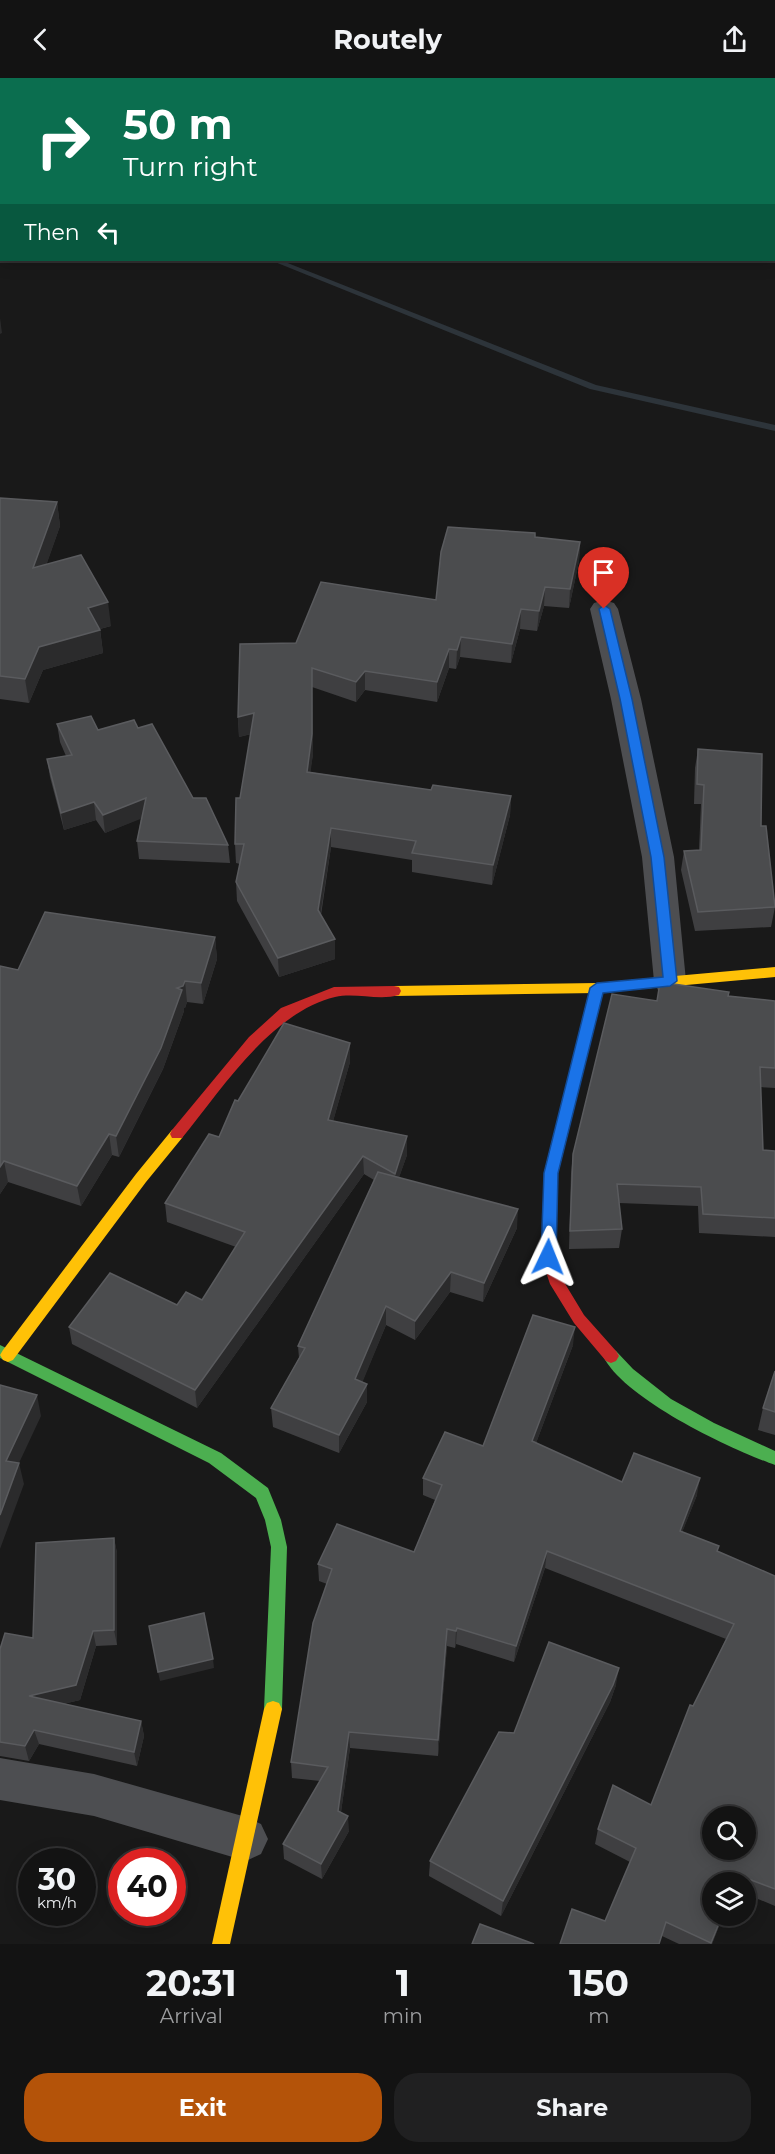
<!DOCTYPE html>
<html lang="en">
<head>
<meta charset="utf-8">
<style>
  body { margin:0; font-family:Montserrat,sans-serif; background:#202021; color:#f1f3f6; height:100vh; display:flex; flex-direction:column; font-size:22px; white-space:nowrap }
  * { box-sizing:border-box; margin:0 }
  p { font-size:20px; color:#9d9ea0 }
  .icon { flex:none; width:33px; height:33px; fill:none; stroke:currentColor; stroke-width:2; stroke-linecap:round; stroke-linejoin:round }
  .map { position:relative; height:1866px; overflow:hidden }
  .panel { display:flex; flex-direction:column; background:#131313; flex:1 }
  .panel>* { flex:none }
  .banner { position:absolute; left:0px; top:0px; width:776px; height:183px; box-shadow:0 3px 15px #0003,0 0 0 2px #323233; background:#0b6e4f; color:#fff; overflow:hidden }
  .buttons { position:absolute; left:702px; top:1728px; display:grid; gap:12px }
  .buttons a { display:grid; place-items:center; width:54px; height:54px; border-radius:50%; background:#131313; box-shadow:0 3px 15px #0003,0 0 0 2px #323233; font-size:30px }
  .speed { position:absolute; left:18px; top:1770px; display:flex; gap:12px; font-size:30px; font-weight:700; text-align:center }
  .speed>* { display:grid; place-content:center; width:78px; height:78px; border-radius:50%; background:#131313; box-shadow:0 3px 15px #0003,0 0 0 2px #323233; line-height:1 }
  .speed small { font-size:15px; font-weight:400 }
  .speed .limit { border:9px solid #d22; background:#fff; color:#111 }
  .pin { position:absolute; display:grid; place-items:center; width:51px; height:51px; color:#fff; margin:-62px -26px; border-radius:50% 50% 50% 0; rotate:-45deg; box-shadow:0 0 6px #0007 }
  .pin .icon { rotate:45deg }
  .me { position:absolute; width:66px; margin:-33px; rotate:2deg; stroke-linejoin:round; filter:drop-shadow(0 0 4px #0008) }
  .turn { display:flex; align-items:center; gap:21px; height:126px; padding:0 24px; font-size:27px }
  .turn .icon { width:78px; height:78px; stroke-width:2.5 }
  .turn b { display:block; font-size:42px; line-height:51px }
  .then { display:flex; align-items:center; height:57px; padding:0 24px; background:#0003; gap:12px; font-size:22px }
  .eta { display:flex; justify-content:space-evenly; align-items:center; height:102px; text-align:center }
  .eta b { font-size:36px; font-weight:700; line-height:42px }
  .cta { display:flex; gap:12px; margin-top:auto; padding:12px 24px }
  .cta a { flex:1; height:69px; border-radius:24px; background:#b45309; color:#fff; font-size:24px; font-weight:700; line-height:69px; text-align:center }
  .cta a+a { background:#202021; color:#f1f3f6 }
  header { display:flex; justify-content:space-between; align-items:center; height:78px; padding:0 24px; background:#131313; font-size:27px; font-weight:700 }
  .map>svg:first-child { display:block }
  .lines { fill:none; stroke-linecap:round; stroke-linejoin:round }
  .stream { fill:#2d343a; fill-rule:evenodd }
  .street { fill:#4d4e51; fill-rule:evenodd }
  .fast { fill:#4caf50; fill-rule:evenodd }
  .slow { fill:#ffc107; fill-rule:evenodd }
  .jam { fill:#c62828; fill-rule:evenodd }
  .wall { fill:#3f3f41 }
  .shaded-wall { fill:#2b2b2c }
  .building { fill:#4b4c4e; stroke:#5a5b5e; stroke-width:1.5; fill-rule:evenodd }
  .route { fill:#1a73e8; stroke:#114b97; stroke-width:1.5 }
</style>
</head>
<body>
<header><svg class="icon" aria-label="back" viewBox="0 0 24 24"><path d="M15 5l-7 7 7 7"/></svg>Routely<svg class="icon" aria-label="share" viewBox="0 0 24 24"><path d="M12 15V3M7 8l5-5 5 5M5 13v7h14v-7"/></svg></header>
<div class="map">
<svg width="775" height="1866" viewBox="0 0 775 1866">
  <rect width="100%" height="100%" fill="#191919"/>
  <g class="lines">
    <!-- stream -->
    <g class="stream">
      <rect x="0" y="55" width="2" height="4"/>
      <polygon points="270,182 280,182 596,307 775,347 775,353 590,311"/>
    </g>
    <!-- street -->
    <g class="street">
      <polygon points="604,522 614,525 618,531 641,621 674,779 686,903 682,912 670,915 658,912 654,903 642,779 611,621 590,531 594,525"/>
      <polygon points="0,1680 94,1696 246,1739 261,1746 268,1761 261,1776 246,1783 94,1738 0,1722"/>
    </g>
    <!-- fast -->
    <g class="fast">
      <polygon points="0,1267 221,1375 268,1410 281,1442 287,1469 282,1631 279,1637 273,1639 267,1637 264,1631 271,1469 265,1442 256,1420 209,1385 0,1280"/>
      <path d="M611,1271L616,1273L633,1291L671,1321L714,1345L775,1373V1387C730,1371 624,1321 603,1278L606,1273Z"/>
    </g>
    <!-- slow -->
    <g class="slow">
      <polygon points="775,889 775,899 597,915 394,918 387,913 394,908 597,905"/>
      <polygon points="177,1050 182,1052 184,1056 182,1060 146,1104 13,1282 8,1284 3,1282 0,1277 3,1272 136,1096 172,1052"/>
      <polygon points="273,1623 279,1625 282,1631 230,1866 212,1866 264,1631 267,1625"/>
    </g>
    <!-- jam -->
    <g class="jam">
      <polygon points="597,905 604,910 558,1095 555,1179 564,1204 584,1237 616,1273 619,1278 616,1283 611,1285 606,1283 574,1245 550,1206 541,1179 544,1095 590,910"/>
      <path d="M394,908L399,909L401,913L399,917C378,923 355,914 335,919C270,935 222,1011 182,1060H172L170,1056L172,1052L249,959L281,930L334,909Z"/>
    </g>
  </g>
  <!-- wall -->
  <g class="wall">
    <polygon points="0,420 57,424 60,448 46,487 111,548 100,551 103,575 43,592 29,625 0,621"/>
    <polygon points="535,459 580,464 579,483 569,530 544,528 537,553 520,551 511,585 460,579 456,591 449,590 437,624 365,612 356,624 312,609 313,676 310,694 431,712 511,718 510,737 492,807 412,794 412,782 331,769 321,837 335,861 335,881 279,899 237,823 236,804 240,786 236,785 235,766 240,720 251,656 239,659 238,639 296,565 436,522"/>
    <polygon points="57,646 98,652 138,650 193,720 228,767 230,785 139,781 137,763 141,740 105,755 96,742 64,752 50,699 47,681 66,678 60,664"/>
    <polygon points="698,671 761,748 775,829 771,849 695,853 681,792 684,773 699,772 701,726 694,726 695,690"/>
    <polygon points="215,859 217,881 203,926 187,924 185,930 184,930 184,933 163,991 119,1079 112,1077 81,1128 8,1104 0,1116 0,888 18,892"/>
    <polygon points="728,918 775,923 775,1010 760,1009 763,1072 775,1073 775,1159 699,1155 698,1128 619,1125 622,1151 619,1170 569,1171 571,1095 573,1076 657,923"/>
    <polygon points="350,965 350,984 333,1043 407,1058 407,1077 399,1099 517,1150 483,1224 450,1214 415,1262 386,1247 362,1304 367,1324 339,1375 273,1349 271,1330 299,1280 298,1268 374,1102 364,1096 197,1330 72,1266 69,1249 202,1222 236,1169 167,1144 165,1125 219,1059 238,1023"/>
    <polygon points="573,1267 536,1365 622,1404 697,1417 682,1454 719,1468 717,1473 775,1498 775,1828 746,1816 746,1804 712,1804 712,1838 723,1838 712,1866 679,1866 662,1858 605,1843 630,1784 595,1766 598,1751 651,1727 693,1628 726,1561 545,1490 514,1584 456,1566 455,1570 447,1568 438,1678 350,1670 341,1734 349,1753 322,1801 284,1781 283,1766 320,1703 292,1700 291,1684 327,1506 319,1503 318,1486 414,1474 435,1422 423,1417 423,1400 483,1368"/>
    <polygon points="775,1293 775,1357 758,1352 763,1330"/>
    <polygon points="114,1460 117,1475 117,1567 96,1568 80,1622 63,1626 141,1643 144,1658 137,1688 39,1666 29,1683 0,1678 0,1571 33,1560"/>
    <polygon points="616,1607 610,1624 501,1838 429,1798 430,1783 514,1655"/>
  </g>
  <!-- shaded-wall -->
  <g class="shaded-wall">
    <polygon points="574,0 589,0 588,2 573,2"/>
    <polygon points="0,240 2,255 0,256"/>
    <polygon points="57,424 60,448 37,514 33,490"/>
    <polygon points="580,464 579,483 569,530 570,511"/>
    <polygon points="545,509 544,528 537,553 539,533"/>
    <polygon points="108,524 111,548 91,553 88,530"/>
    <polygon points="521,531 520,551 511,585 512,566"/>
    <polygon points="100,552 103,575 43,592 29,625 25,601 39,569"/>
    <polygon points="461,559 460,579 456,591 457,572"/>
    <polygon points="449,571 449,590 437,624 437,604"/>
    <polygon points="365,593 365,612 356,624 356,604"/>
    <polygon points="312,609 313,676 308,713 307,694"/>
    <polygon points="254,635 255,655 239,659 238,639"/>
    <polygon points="511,718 510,737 492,807 493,787"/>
    <polygon points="146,720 148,738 105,755 103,737"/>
    <polygon points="94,724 96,742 64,752 61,735"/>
    <polygon points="331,750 331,769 318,851 318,832"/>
    <polygon points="215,859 217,881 203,926 201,905"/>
    <polygon points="335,861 335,881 279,899 278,880"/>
    <polygon points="185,903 187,924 185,930 184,930 184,933 163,991 119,1079 116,1058 177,910"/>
    <polygon points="350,965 350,984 328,1061 328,1042"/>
    <polygon points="109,1056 112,1077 81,1128 77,1108"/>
    <polygon points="407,1058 407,1077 394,1114 395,1096"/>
    <polygon points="363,1078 364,1096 197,1330 195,1312"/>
    <polygon points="4,1083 8,1104 0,1116 0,1089"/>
    <polygon points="518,1131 517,1150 483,1224 484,1205"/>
    <polygon points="451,1194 450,1214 415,1262 415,1243"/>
    <polygon points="386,1228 386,1247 356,1320 355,1301"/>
    <polygon points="575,1249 573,1267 530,1381 532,1363"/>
    <polygon points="367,1306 367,1324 339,1375 339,1357"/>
    <polygon points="37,1317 41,1338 19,1385 24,1406 0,1471 0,1437 6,1383"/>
    <polygon points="700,1400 697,1417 676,1470 680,1453"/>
    <polygon points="114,1460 117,1475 117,1567 114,1552"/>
    <polygon points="547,1473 545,1490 514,1584 516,1568"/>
    <polygon points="457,1550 456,1566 455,1570 456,1553"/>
    <polygon points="447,1551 447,1568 438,1678 438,1662"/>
    <polygon points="93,1553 96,1568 80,1622 33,1633 29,1618"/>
    <polygon points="213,1581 214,1590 160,1603 158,1594"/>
    <polygon points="619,1590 616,1607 610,1624 501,1838 503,1823"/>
    <polygon points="141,1643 144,1658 137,1688 134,1674"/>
    <polygon points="34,1652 39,1666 29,1683 25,1668"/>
    <polygon points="349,1654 350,1670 339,1748 338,1733"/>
    <polygon points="348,1738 349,1753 322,1801 321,1786"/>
    <polygon points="722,1838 723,1838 712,1866 711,1866"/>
  </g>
  <!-- building -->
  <g class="building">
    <polygon points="479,0 574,0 573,2 478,2"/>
    <polygon points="0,420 57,424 33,490 81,477 108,524 88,530 100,552 39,569 25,601 0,598"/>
    <polygon points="448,449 535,455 535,459 580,464 570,511 545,509 539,533 521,531 512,566 461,559 457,572 449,571 437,604 365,593 356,604 312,590 312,656 307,694 431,712 433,707 511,718 493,787 412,775 416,763 331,750 318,832 335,861 278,880 236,804 244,766 235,766 236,720 240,720 254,635 238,639 240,566 296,565 321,504 436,522 441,474"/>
    <polygon points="91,638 98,652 134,642 138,650 152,646 193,720 206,720 228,767 137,763 146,720 103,737 94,724 61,735 47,681 72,677 57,646"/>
    <polygon points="698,671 762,676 761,748 766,748 775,829 698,834 684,773 701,772 704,707 697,706"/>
    <polygon points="45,834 215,859 201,905 185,903 183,908 177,910 182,912 161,970 116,1058 109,1056 77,1108 4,1083 0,1089 0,888 18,892"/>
    <polygon points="660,904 729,914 728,918 775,923 775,990 760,989 763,1072 775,1073 775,1140 703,1136 701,1109 617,1106 622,1151 570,1153 573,1076 612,916 657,923"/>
    <polygon points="284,945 350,965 328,1042 407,1058 395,1096 363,1078 195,1312 69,1249 110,1195 177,1227 186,1214 202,1222 245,1154 165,1125 209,1056 219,1059 235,1022 238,1023"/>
    <polygon points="378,1094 518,1131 484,1205 451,1194 415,1243 386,1228 355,1301 367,1306 339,1357 271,1330 305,1270 298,1268"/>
    <path d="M533,1237L575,1249L532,1363L622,1404L634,1375L700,1400L680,1453L719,1468L717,1473L775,1498V1811L738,1797L735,1804H712V1838H722L711,1865L666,1844L659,1866H560L572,1831L605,1843L636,1770L598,1751L613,1707L651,1727L690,1627L693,1628L734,1546L547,1473L516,1568L457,1550L456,1553L447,1551L438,1662L349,1654L338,1733L348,1738L321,1786L283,1766L328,1689L291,1684L313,1545L332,1491L318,1486L337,1446L414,1474L442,1407L423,1400L445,1354L483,1368ZM712,1738H746V1772H712Z"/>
    <polygon points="775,1293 775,1334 763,1330"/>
    <polygon points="0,1307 37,1317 6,1383 19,1385 0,1437"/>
    <polygon points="114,1460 114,1552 93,1553 76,1607 29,1618 141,1643 134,1674 34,1652 25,1668 0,1664 0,1571 5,1555 33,1560 36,1465"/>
    <polygon points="204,1535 213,1581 158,1594 149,1548"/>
    <polygon points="549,1564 619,1590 613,1607 503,1823 430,1783 499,1654 514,1655"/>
    <polygon points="480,1846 534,1866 472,1866"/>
  </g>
  <!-- route -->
  <polygon class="route" points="604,527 610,531 632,621 664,779 677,903 670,908 603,915 558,1095 556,1179 554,1183 548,1185 543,1183 541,1179 544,1095 590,910 597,905 663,899 651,779 620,621 599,531"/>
</svg>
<div class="buttons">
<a><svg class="icon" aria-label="search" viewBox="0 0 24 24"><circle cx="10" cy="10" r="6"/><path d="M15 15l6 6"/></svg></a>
<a><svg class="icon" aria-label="layers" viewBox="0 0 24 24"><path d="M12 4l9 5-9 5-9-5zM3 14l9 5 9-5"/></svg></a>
</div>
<div class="speed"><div>30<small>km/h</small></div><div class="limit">40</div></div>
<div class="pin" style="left:604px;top:531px;background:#d93025"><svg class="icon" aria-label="arrive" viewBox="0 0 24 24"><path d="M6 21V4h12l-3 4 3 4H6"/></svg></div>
<svg class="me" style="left:548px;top:1179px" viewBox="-20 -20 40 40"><path d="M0-17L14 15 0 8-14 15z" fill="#1a73e8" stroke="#fff" stroke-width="4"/></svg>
<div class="banner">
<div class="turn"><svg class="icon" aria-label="right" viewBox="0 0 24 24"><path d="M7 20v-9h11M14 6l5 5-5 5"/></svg><div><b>50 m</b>Turn right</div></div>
<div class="then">Then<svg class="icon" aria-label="left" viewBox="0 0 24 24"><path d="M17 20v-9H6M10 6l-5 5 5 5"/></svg></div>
</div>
</div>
<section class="panel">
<div class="eta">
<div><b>20:31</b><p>Arrival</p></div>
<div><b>1</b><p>min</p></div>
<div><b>150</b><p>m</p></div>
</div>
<div class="cta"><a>Exit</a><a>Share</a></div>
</section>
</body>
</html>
